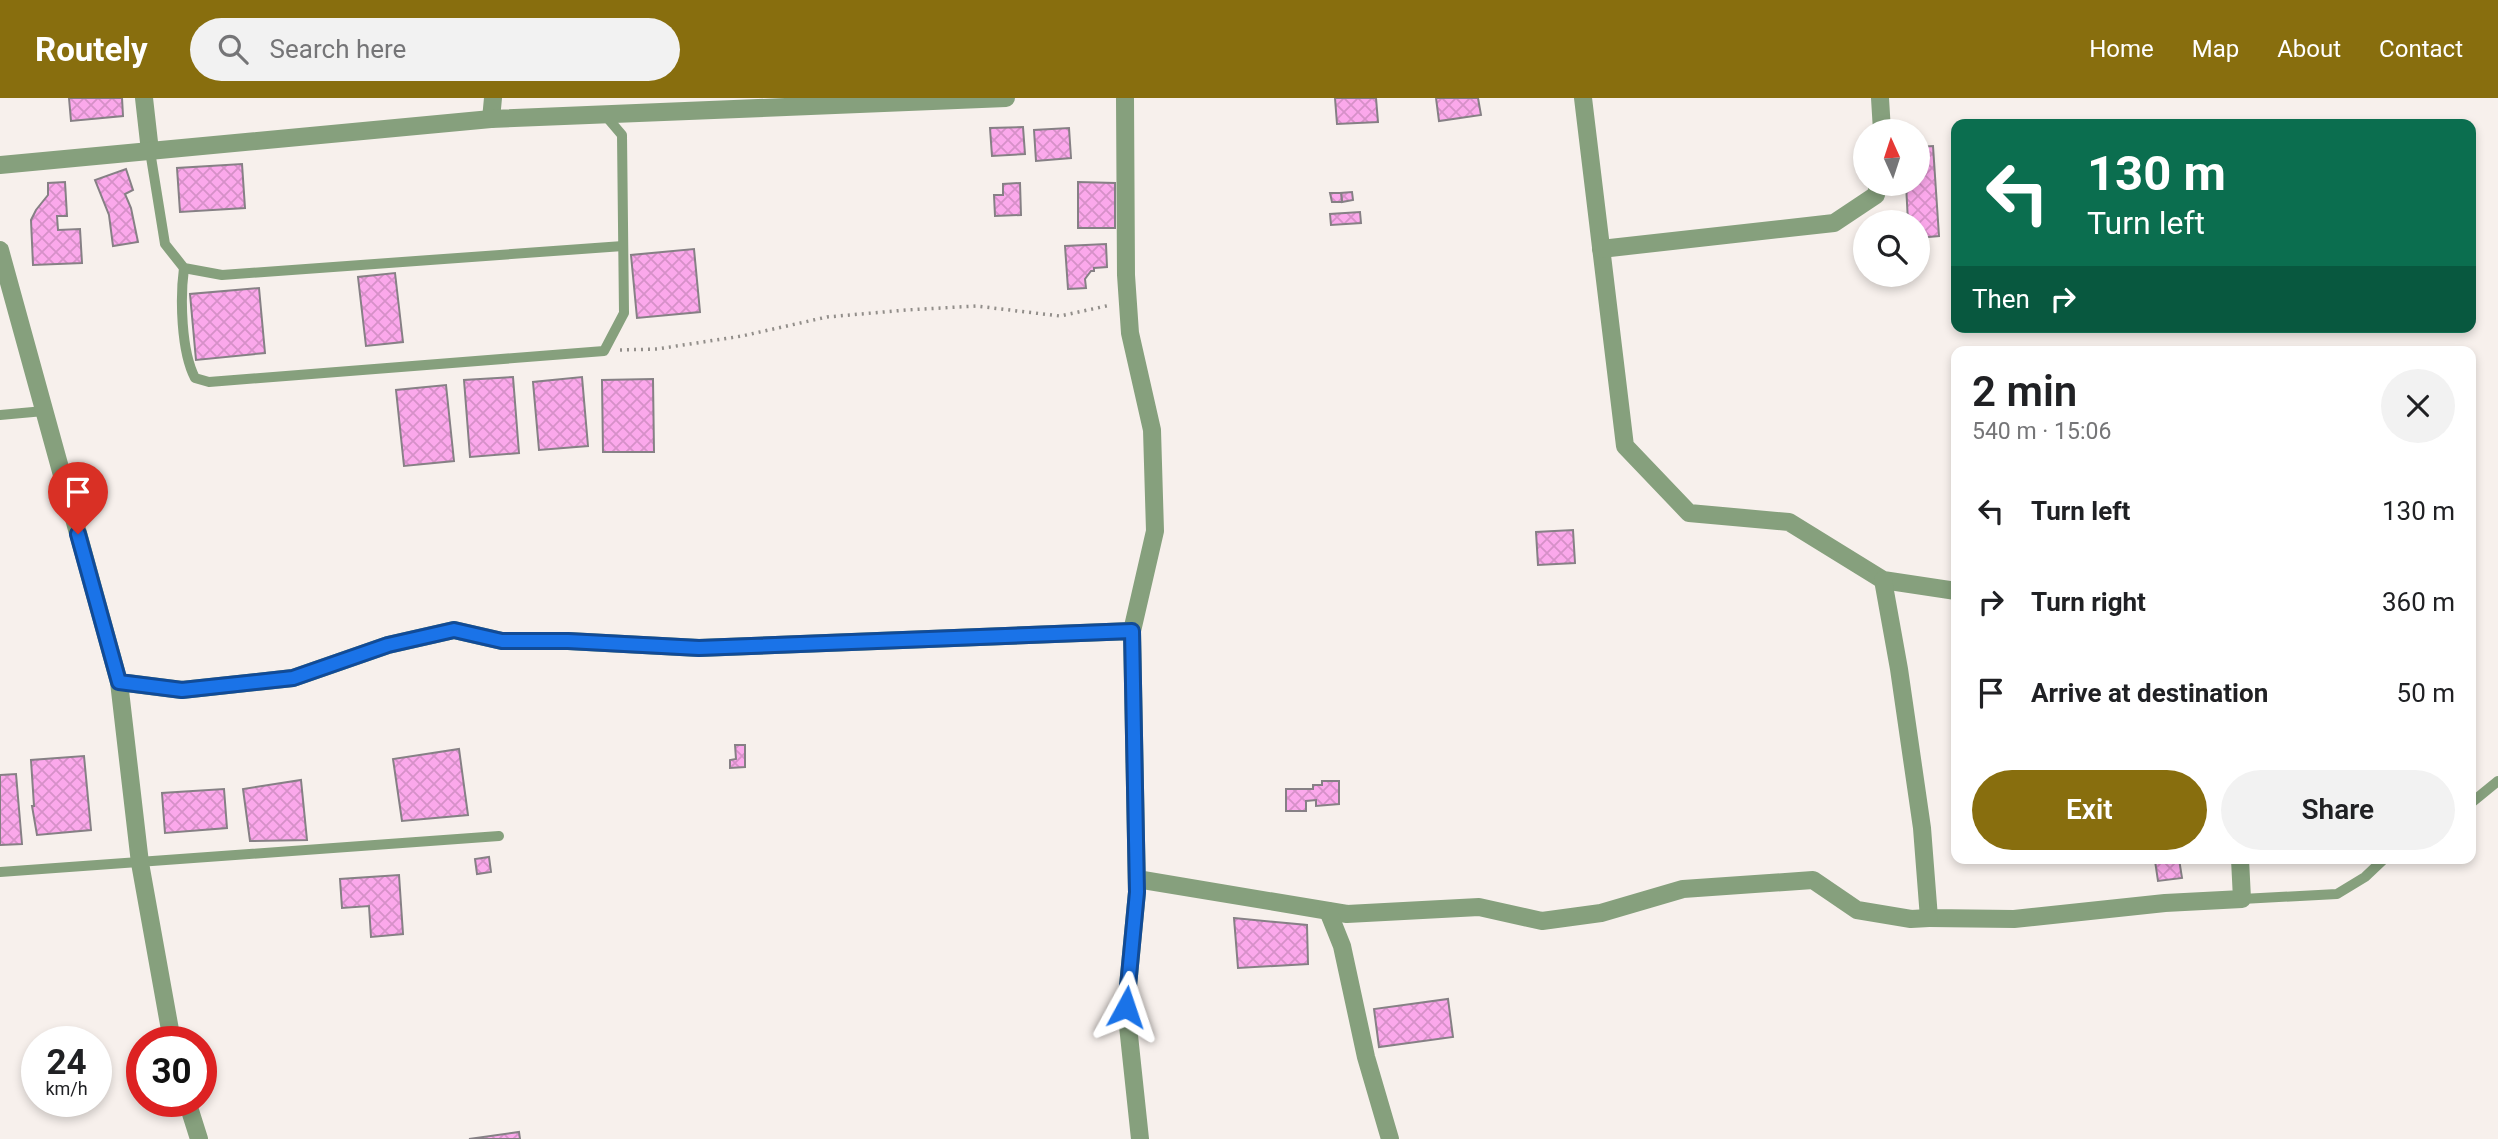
<!DOCTYPE html>
<html lang="en">
<head>
<meta charset="utf-8">
<style>
  body { margin:0; font-family:Roboto,sans-serif; background:#f2f2f2; color:#202124; height:100vh; display:flex; flex-direction:column; font-size:26px; white-space:nowrap }
  * { box-sizing:border-box; margin:0 }
  p { font-size:23px; color:#757577 }
  .icon { flex:none; width:38px; height:38px; fill:none; stroke:currentColor; stroke-width:2; stroke-linecap:round; stroke-linejoin:round }
  .map { position:relative; flex:1; overflow:hidden }
  .side { position:absolute; left:1951px; top:248px; width:525px; height:518px; display:flex; flex-direction:column; background:#fff; border-radius:14px; box-shadow:0 4px 10px #0003 }
  .side>* { flex:none }
  .banner { position:absolute; left:1951px; top:21px; width:525px; height:214px; border-radius:14px; box-shadow:0 4px 10px #0003; background:#0b6e4f; color:#fff; overflow:hidden }
  .needle { width:46px; rotate:357deg }
  .tools { position:absolute; left:1853px; top:21px; display:grid; gap:14px }
  .tools a { display:grid; place-items:center; width:77px; height:77px; border-radius:50%; background:#fff; box-shadow:0 4px 10px #0003; font-size:35px }
  .speed { position:absolute; left:21px; top:928px; display:flex; gap:14px; font-size:35px; font-weight:700; text-align:center }
  .speed>* { display:grid; place-content:center; width:91px; height:91px; border-radius:50%; background:#fff; box-shadow:0 4px 10px #0003; line-height:1 }
  .speed small { font-size:18px; font-weight:400 }
  .speed .limit { border:10px solid #d22; background:#fff; color:#111 }
  .pin { position:absolute; display:grid; place-items:center; width:60px; height:60px; color:#fff; margin:-72px -30px; border-radius:50% 50% 50% 0; rotate:-45deg; box-shadow:0 0 7px #0007 }
  .pin .icon { rotate:45deg }
  .me { position:absolute; width:77px; margin:-38px; rotate:5deg; stroke-linejoin:round; filter:drop-shadow(0 0 5px #0008) }
  .turn { display:flex; align-items:center; gap:24px; height:147px; padding:0 21px; font-size:32px }
  .turn .icon { width:91px; height:91px; stroke-width:2.5 }
  .turn b { display:block; font-size:49px; line-height:60px }
  .then { display:flex; align-items:center; height:66px; padding:0 21px; background:#0003; gap:14px; font-size:26px }
  .round { display:grid; place-items:center; flex:none; width:74px; height:74px; border-radius:37px; background:#f2f2f2 }
  .headline { display:flex; align-items:center; justify-content:space-between; height:119px; padding:0 21px }
  h1 { font-size:42px; font-weight:600; line-height:52px }
  .action { display:flex; gap:14px; margin-top:auto; padding:14px 21px }
  .action a { flex:1; height:80px; border-radius:42px; background:#886e0e; color:#fff; font-size:28px; font-weight:600; line-height:80px; text-align:center }
  .action a+a { background:#f2f2f2; color:#202124 }
  ul { padding:0; list-style:none }
  li { display:flex; align-items:center; gap:21px; height:91px; padding:0 21px }
  li div { flex:1 }
  li b { display:block; font-size:26px }
  li em { font-style:normal }
  header { display:flex; align-items:center; gap:42px; box-sizing:border-box; height:98px; padding:0 35px; background:#886e0e; color:#fff }
  header strong { font-size:33px }
  nav { display:flex; gap:38px; margin-inline-start:auto; font-size:24px }
  .search { width:490px; height:63px; background:#f2f2f2; display:flex; align-items:center; gap:18px; box-sizing:border-box; padding:0 24px; border-radius:38px; color:#757577; font-size:26px }
  .map>svg:first-child { display:block }
  .building { fill:url(#building-cross-hatch); stroke:#868085; stroke-width:2 }
  .lines { fill:none; stroke-linecap:round; stroke-linejoin:round }
  .path { stroke:#928e8a; stroke-width:3.5; stroke-dasharray:2 5; stroke-linecap:butt }
  .service { stroke:#86a07d; stroke-width:10 }
  .minor { stroke:#86a07d; stroke-width:18 }
  .route-casing { stroke:#114b97; stroke-width:18 }
  .route { stroke:#1a73e8; stroke-width:12 }
</style>
</head>
<body>
<header>
<strong>Routely</strong>
<div class="search"><svg class="icon" aria-label="search" viewBox="0 0 24 24"><circle cx="10" cy="10" r="6"/><path d="M15 15l6 6"/></svg>Search here</div>
<nav><a>Home</a><a>Map</a><a>About</a><a>Contact</a></nav>
</header>
<div class="map">
<svg width="2498" height="1041" viewBox="0 0 2498 1041">
  <defs>
    <pattern id="building-cross-hatch" width="8" height="8" patternUnits="userSpaceOnUse" patternTransform="scale(1.75)"><rect width="8" height="8" fill="#fba8eb"/><path d="M0 0l8 8M0 8l8-8" fill="none" stroke="#d690c8"/></pattern>
  </defs>
  <rect width="100%" height="100%" fill="#f7f0ec"/>
  <!-- building -->
  <g class="building">
    <polygon points="69,0 122,0 123,18 71,23"/>
    <polygon points="1335,0 1376,0 1378,24 1337,26"/>
    <polygon points="1436,0 1478,0 1481,17 1439,23"/>
    <polygon points="1023,29 1025,56 992,58 990,30"/>
    <polygon points="1069,30 1071,60 1036,63 1034,32"/>
    <polygon points="1933,48 1939,138 1918,140 1918,124 1908,124 1906,86 1918,86 1918,49"/>
    <polygon points="242,66 245,110 180,114 177,70"/>
    <polygon points="126,71 133,92 125,96 131,110 138,144 113,148 109,117 95,82"/>
    <polygon points="65,84 67,118 57,118 58,132 80,131 82,165 33,167 31,122 36,112 48,97 48,85"/>
    <polygon points="1078,84 1115,85 1115,130 1078,130"/>
    <polygon points="1020,85 1021,117 995,118 994,97 1003,97 1003,86"/>
    <polygon points="1352,94 1353,102 1342,104 1341,95"/>
    <polygon points="1330,95 1341,95 1342,104 1332,104"/>
    <polygon points="1360,114 1361,125 1331,127 1330,116"/>
    <polygon points="1106,146 1107,169 1094,170 1094,173 1091,173 1085,181 1086,190 1068,191 1065,148"/>
    <polygon points="694,151 700,214 637,220 631,157"/>
    <polygon points="395,175 403,244 366,248 358,179"/>
    <polygon points="259,190 265,255 196,262 190,196"/>
    <polygon points="513,279 519,355 470,359 464,282"/>
    <polygon points="582,279 588,348 539,352 533,284"/>
    <polygon points="653,281 654,354 603,354 602,282"/>
    <polygon points="446,287 454,363 404,368 396,292"/>
    <polygon points="1573,432 1575,465 1538,467 1536,434"/>
    <polygon points="735,647 745,647 745,669 730,670 730,662 736,661"/>
    <polygon points="459,651 468,717 402,723 393,661"/>
    <polygon points="84,658 91,732 37,737 32,708 34,708 31,662"/>
    <polygon points="16,676 22,746 0,747 0,677"/>
    <polygon points="301,682 307,742 250,743 243,691"/>
    <polygon points="1322,683 1339,683 1339,706 1316,708 1316,702 1306,703 1306,713 1286,713 1286,691 1313,691 1313,687 1322,687"/>
    <polygon points="224,691 227,730 165,735 162,695"/>
    <polygon points="489,759 491,774 477,776 475,761"/>
    <polygon points="2179,761 2182,780 2158,783 2155,763"/>
    <polygon points="399,777 403,836 371,839 369,808 342,810 340,781"/>
    <polygon points="1234,820 1307,827 1308,866 1238,870"/>
    <polygon points="1448,901 1453,939 1379,949 1374,911"/>
    <polygon points="519,1034 520,1041 469,1041"/>
  </g>
  <g class="lines">
    <!-- path -->
    <polyline class="path" points="620,252 657,251 742,238 827,219 906,212 976,208 1060,218 1111,207"/>
    <!-- service -->
    <g class="service">
      <polyline points="150,53 165,146 184,170 222,177 623,148"/>
      <path d="M184,170C180,200 181,253 195,280L209,284L604,253L624,215L622,37L605,17"/>
      <polyline points="0,317 44,313"/>
      <polyline points="2471,705 2498,683"/>
      <polyline points="0,774 499,738"/>
      <polyline points="2242,801 2337,796 2365,779 2384,761"/>
    </g>
    <!-- minor -->
    <g class="minor">
      <polyline points="144,0 150,53"/>
      <polyline points="1125,0 1126,177 1130,235 1152,332 1155,433 1132,533 1137,794 1126,909 1140,1041"/>
      <polyline points="1583,0 1625,348 1689,415 1789,424 1883,482 1956,493"/>
      <polyline points="1880,0 1882,33"/>
      <polyline points="491,21 493,0"/>
      <polyline points="0,67 491,21 1006,0"/>
      <polyline points="1601,151 1834,125 1876,97 1878,86"/>
      <polyline points="0,152 119,584 140,765 172,943"/>
      <polyline points="1883,482 1899,571 1922,730 1929,820 2014,821 2165,805 2242,801 2240,761"/>
      <polyline points="119,584 182,592 293,580 388,547 454,532 502,543 568,543 699,550 1132,533"/>
      <polyline points="1137,781 1347,816 1479,809 1542,823 1601,815 1683,791 1813,782 1857,812 1911,821 1929,820"/>
      <polyline points="1328,813 1342,848 1366,959 1390,1041"/>
      <polyline points="187,1003 199,1041"/>
    </g>
  </g>
  <g class="lines">
    <!-- route casing -->
    <g class="route-casing">
      <polyline id="route" points="78,436 119,584 182,592 293,580 388,547 454,532 502,543 568,543 699,550 1132,533 1137,794 1126,909"/>
    </g>
    <!-- route -->
    <use href="#route" class="route"/>
  </g>
</svg>
<div class="tools">
<a><svg class="needle" viewBox="-14 -14 28 28"><path d="M0-13l5 13h-10z" fill="#e53935"/><path d="M0 13l5-13h-10z" fill="#757577"/></svg></a>
<a><svg class="icon" aria-label="search" viewBox="0 0 24 24"><circle cx="10" cy="10" r="6"/><path d="M15 15l6 6"/></svg></a>
</div>
<div class="speed"><div>24<small>km/h</small></div><div class="limit">30</div></div>
<div class="pin" style="left:78px;top:436px;background:#d93025"><svg class="icon" aria-label="arrive" viewBox="0 0 24 24"><path d="M6 21V4h12l-3 4 3 4H6"/></svg></div>
<svg class="me" style="left:1126px;top:909px" viewBox="-20 -20 40 40"><path d="M0-17L14 15 0 8-14 15z" fill="#1a73e8" stroke="#fff" stroke-width="4"/></svg>
<div class="banner">
<div class="turn"><svg class="icon" aria-label="left" viewBox="0 0 24 24"><path d="M17 20v-9H6M10 6l-5 5 5 5"/></svg><div><b>130 m</b>Turn left</div></div>
<div class="then">Then<svg class="icon" aria-label="right" viewBox="0 0 24 24"><path d="M7 20v-9h11M14 6l5 5-5 5"/></svg></div>
</div>
<section class="side">
<div class="headline"><div><h1>2 min</h1><p>540 m · 15:06</p></div><a class="round"><svg class="icon" aria-label="close" viewBox="0 0 24 24"><path d="M6 6l12 12M18 6L6 18"/></svg></a></div>
<ul>
<li><svg class="icon" aria-label="left" viewBox="0 0 24 24"><path d="M17 20v-9H6M10 6l-5 5 5 5"/></svg><div><b>Turn left</b></div><em>130 m</em></li>
<li><svg class="icon" aria-label="right" viewBox="0 0 24 24"><path d="M7 20v-9h11M14 6l5 5-5 5"/></svg><div><b>Turn right</b></div><em>360 m</em></li>
<li><svg class="icon" aria-label="arrive" viewBox="0 0 24 24"><path d="M6 21V4h12l-3 4 3 4H6"/></svg><div><b>Arrive at destination</b></div><em>50 m</em></li>
</ul>
<div class="action"><a>Exit</a><a>Share</a></div>
</section>
</div>
</body>
</html>
